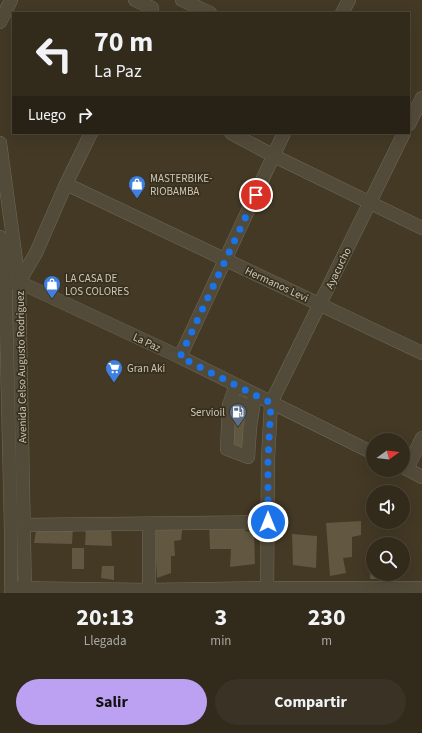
<!DOCTYPE html>
<html lang="es">
<head>
<meta charset="utf-8">
<style>
  body { margin:0; font-family:"Source Sans 3",sans-serif; background:#3a3325; color:#f1f3f6; height:100vh; display:flex; flex-direction:column; font-size:15px; white-space:nowrap }
  * { box-sizing:border-box; margin:0 }
  p { font-size:13px; color:#a8a7a3 }
  .icon { flex:none; width:22px; height:22px; fill:none; stroke:currentColor; stroke-width:2; stroke-linecap:round; stroke-linejoin:round }
  .map { position:relative; height:593px; overflow:hidden }
  .details { display:flex; flex-direction:column; background:#322b1c; flex:1 }
  .details>* { flex:none }
  .guide { position:absolute; left:12px; top:12px; width:398px; height:122px; border-radius:0px; box-shadow:0 4px 16px #0002,0 0 0 1px #4d473b; background:#322b1c; color:#f1f3f6; overflow:hidden }
  .needle { width:26px; rotate:75deg }
  .fabs { position:absolute; left:366px; top:433px; display:grid; gap:8px }
  .fabs a { display:grid; place-items:center; width:44px; height:44px; border-radius:50%; background:#322b1c; box-shadow:0 4px 16px #0002,0 0 0 1px #4d473b; font-size:20px }
  .pin { position:absolute; display:grid; place-items:center; width:34px; height:34px; color:#fff; margin:-17px; border:2px solid #fff; border-radius:50%; box-shadow:0 1px 4px #0007 }
  .me { position:absolute; width:44px; margin:-22px; rotate:0deg; stroke-linejoin:round; filter:drop-shadow(0 0 3px #0008) }
  .turn { display:flex; align-items:center; gap:14px; height:84px; padding:0 16px; font-size:18px }
  .turn .icon { width:52px; height:52px; stroke-width:2.5 }
  .turn b { display:block; font-size:28px; line-height:34px }
  .then { display:flex; align-items:center; height:38px; padding:0 16px; background:#0003; gap:8px; font-size:15px }
  .eta { display:flex; justify-content:space-evenly; align-items:center; height:68px; text-align:center }
  .eta b { font-size:24px; font-weight:700; line-height:28px }
  .button { display:flex; gap:8px; margin-top:auto; padding:8px 16px }
  .button a { flex:1; height:46px; border-radius:24px; background:#bca0f2; color:#111; font-size:16px; font-weight:700; line-height:46px; text-align:center }
  .button a+a { background:#3a3325; color:#f1f3f6 }
  .map>svg:first-child { display:block }
  .building { fill:#625841 }
  .lines { fill:none; stroke-linecap:round; stroke-linejoin:round }
  .minor-casing { stroke:#706958; stroke-width:14 }
  .minor { stroke:#534b3a; stroke-width:13 }
  .route { stroke:#1a73e8; stroke-width:7; stroke-dasharray:0 12.6 }
  .labels { text-anchor:middle; stroke-width:3.5; stroke-linejoin:round; paint-order:stroke }
  .poi-label { font-size:11px; fill:#cdc6b7; stroke:#38301e; text-anchor:start }
  .street-label { font-size:11px; fill:#cdc6b7; stroke:#38301e }
</style>
</head>
<body>
<div class="map">
<svg width="422" height="593" viewBox="0 0 422 593">
  <rect width="100%" height="100%" fill="#433925"/>
  <!-- building -->
  <g class="building">
    <polygon points="232,405 245,405 245,449 231,449"/>
    <polygon points="361,521 361,535 352,537 352,557 343,558 346,573 330,576 326,523"/>
    <polygon points="183,524 181,540 174,541 175,556 171,556 171,573 157,578 154,525"/>
    <polygon points="209,524 246,524 245,531 254,532 255,564 230,567 231,549 210,549"/>
    <polygon points="37,526 73,527 72,544 34,543"/>
    <polygon points="86,526 111,527 112,546 85,545"/>
    <polygon points="292,534 317,536 316,568 293,565"/>
    <rect x="72" y="548" width="12" height="21"/>
    <polygon points="371,556 373,557 373,574 380,574 380,579 370,579"/>
    <polygon points="102,566 114,566 114,580 101,578"/>
  </g>
  <g class="lines">
    <!-- minor casing -->
    <g class="minor-casing">
      <g id="minor">
        <polyline points="135,0 152,8"/>
        <polyline points="182,0 210,13"/>
        <polyline points="342,13 349,0"/>
        <polyline points="0,22 11,0"/>
        <polyline points="409,124 422,98"/>
        <polyline points="231,133 274,156 422,228"/>
        <polyline points="0,143 19,282 25,593"/>
        <polyline points="66,184 422,353"/>
        <polyline points="0,237 5,270 11,529 11,593"/>
        <polyline points="19,282 36,253 66,184 91,133"/>
        <polyline points="0,284 19,282 180,357 373,453"/>
        <polyline points="180,357 284,133"/>
        <polyline points="236,385 229,405 227,449 248,457 250,427 255,395"/>
        <polyline points="231,400 253,407"/>
        <polyline points="403,467 422,477"/>
        <polyline points="407,469 422,438"/>
        <polyline points="24,525 269,522"/>
        <polyline points="11,588 149,590 267,588 422,588"/>
        <polyline points="149,593 149,524"/>
        <polyline points="267,593 268,459 271,403 404,133"/>
      </g>
    </g>
    <!-- minor -->
    <use href="#minor" class="minor"/>
  </g>
  <g class="lines">
    <!-- route -->
    <polyline class="route" points="256,195 180,357 271,403 268,459 268,522"/>
  </g>
  <!-- icons -->
  <defs>
    <g id="shop-pin" transform="scale(0.9)"><path d="M0 17L-7.5 6A9.5 9.5 0 1 1 7.5 6Z" fill="#3f7fe0" stroke="#38301e"/><path d="M-5-2.5h2.3a2.7 3.5 0 0 1 5.4 0H5L5.5 6h-11ZM-1.5-2.5h3a1.5 2.3 0 0 0-3 0Z" fill="#fff"/></g>
    <g id="supermarket-pin" transform="scale(0.9)"><path d="M0 17L-7.5 6A9.5 9.5 0 1 1 7.5 6Z" fill="#3f7fe0" stroke="#38301e"/><path d="M-6-5.5h2.5l.6 2H6L4.5 2H-2.5L-4.4-4H-6ZM-1.5 3.2a1.3 1.3 0 1 0 .1 0ZM3 3.2a1.3 1.3 0 1 0 .1 0Z" fill="#fff"/></g>
    <g id="fuel-pin" transform="scale(0.9)"><path d="M0 17L-7.5 6A9.5 9.5 0 1 1 7.5 6Z" fill="#5c6f8a" stroke="#38301e"/><path d="M-5.5-6h7V0h2V4h1.3V-2.5L3-4.5l.8-.8L6-3V5H2.5V1h-1V6h-7ZM-4.2-4.7v3.2H.2V-4.7Z" fill="#fff"/></g>
  </defs>
  <g fill-rule="evenodd">
    <use href="#shop-pin" x="137" y="184"/>
    <use href="#shop-pin" x="52" y="284"/>
    <use href="#supermarket-pin" x="114" y="368"/>
    <use href="#fuel-pin" x="238" y="412"/>
  </g>
  <g class="labels">
    <!-- poi labels -->
    <g class="poi-label">
      <text x="150" y="182">MASTERBIKE-<tspan x="150" dy="13">RIOBAMBA</tspan></text>
      <text x="65" y="282">LA CASA DE<tspan x="65" dy="13">LOS COLORES</tspan></text>
      <text x="127" y="372">Gran Aki</text>
      <text x="225" y="416" text-anchor="end">Servioil</text>
    </g>
    <!-- street labels -->
    <g class="street-label">
      <text transform="translate(338 268) rotate(-64)" y="4">Ayacucho</text>
      <text transform="translate(277 284) rotate(25)" y="4">Hermanos Levi</text>
      <text transform="translate(147 342) rotate(25)" y="4">La Paz</text>
      <text transform="translate(21 367) rotate(-91)" y="4">Avenida Celso Augusto Rodriguez</text>
    </g>
  </g>
</svg>
<div class="fabs">
<a><svg class="needle" viewBox="-14 -14 28 28"><path d="M0-13l5 13h-10z" fill="#e53935"/><path d="M0 13l5-13h-10z" fill="#a8a7a3"/></svg></a>
<a><svg class="icon" aria-label="sound" viewBox="0 0 24 24"><path d="M4 9h4l5-4v14l-5-4H4zM17 9q2 3 0 6"/></svg></a>
<a><svg class="icon" aria-label="search" viewBox="0 0 24 24"><circle cx="10" cy="10" r="6"/><path d="M15 15l6 6"/></svg></a>
</div>
<div class="pin" style="left:256px;top:195px;background:#d93025"><svg class="icon" aria-label="arrive" viewBox="0 0 24 24"><path d="M6 21V4h12l-3 4 3 4H6"/></svg></div>
<svg class="me" style="left:268px;top:522px" viewBox="-20 -20 40 40"><circle r="17" fill="#1a73e8" stroke="#fff" stroke-width="3"/><path d="M0-11L8 9 0 5-8 9z" fill="#fff"/></svg>
<div class="guide">
<div class="turn"><svg class="icon" aria-label="left" viewBox="0 0 24 24"><path d="M17 20v-9H6M10 6l-5 5 5 5"/></svg><div><b>70 m</b>La Paz</div></div>
<div class="then">Luego<svg class="icon" aria-label="right" viewBox="0 0 24 24"><path d="M7 20v-9h11M14 6l5 5-5 5"/></svg></div>
</div>
</div>
<section class="details">
<div class="eta">
<div><b>20:13</b><p>Llegada</p></div>
<div><b>3</b><p>min</p></div>
<div><b>230</b><p>m</p></div>
</div>
<div class="button"><a>Salir</a><a>Compartir</a></div>
</section>
</body>
</html>
